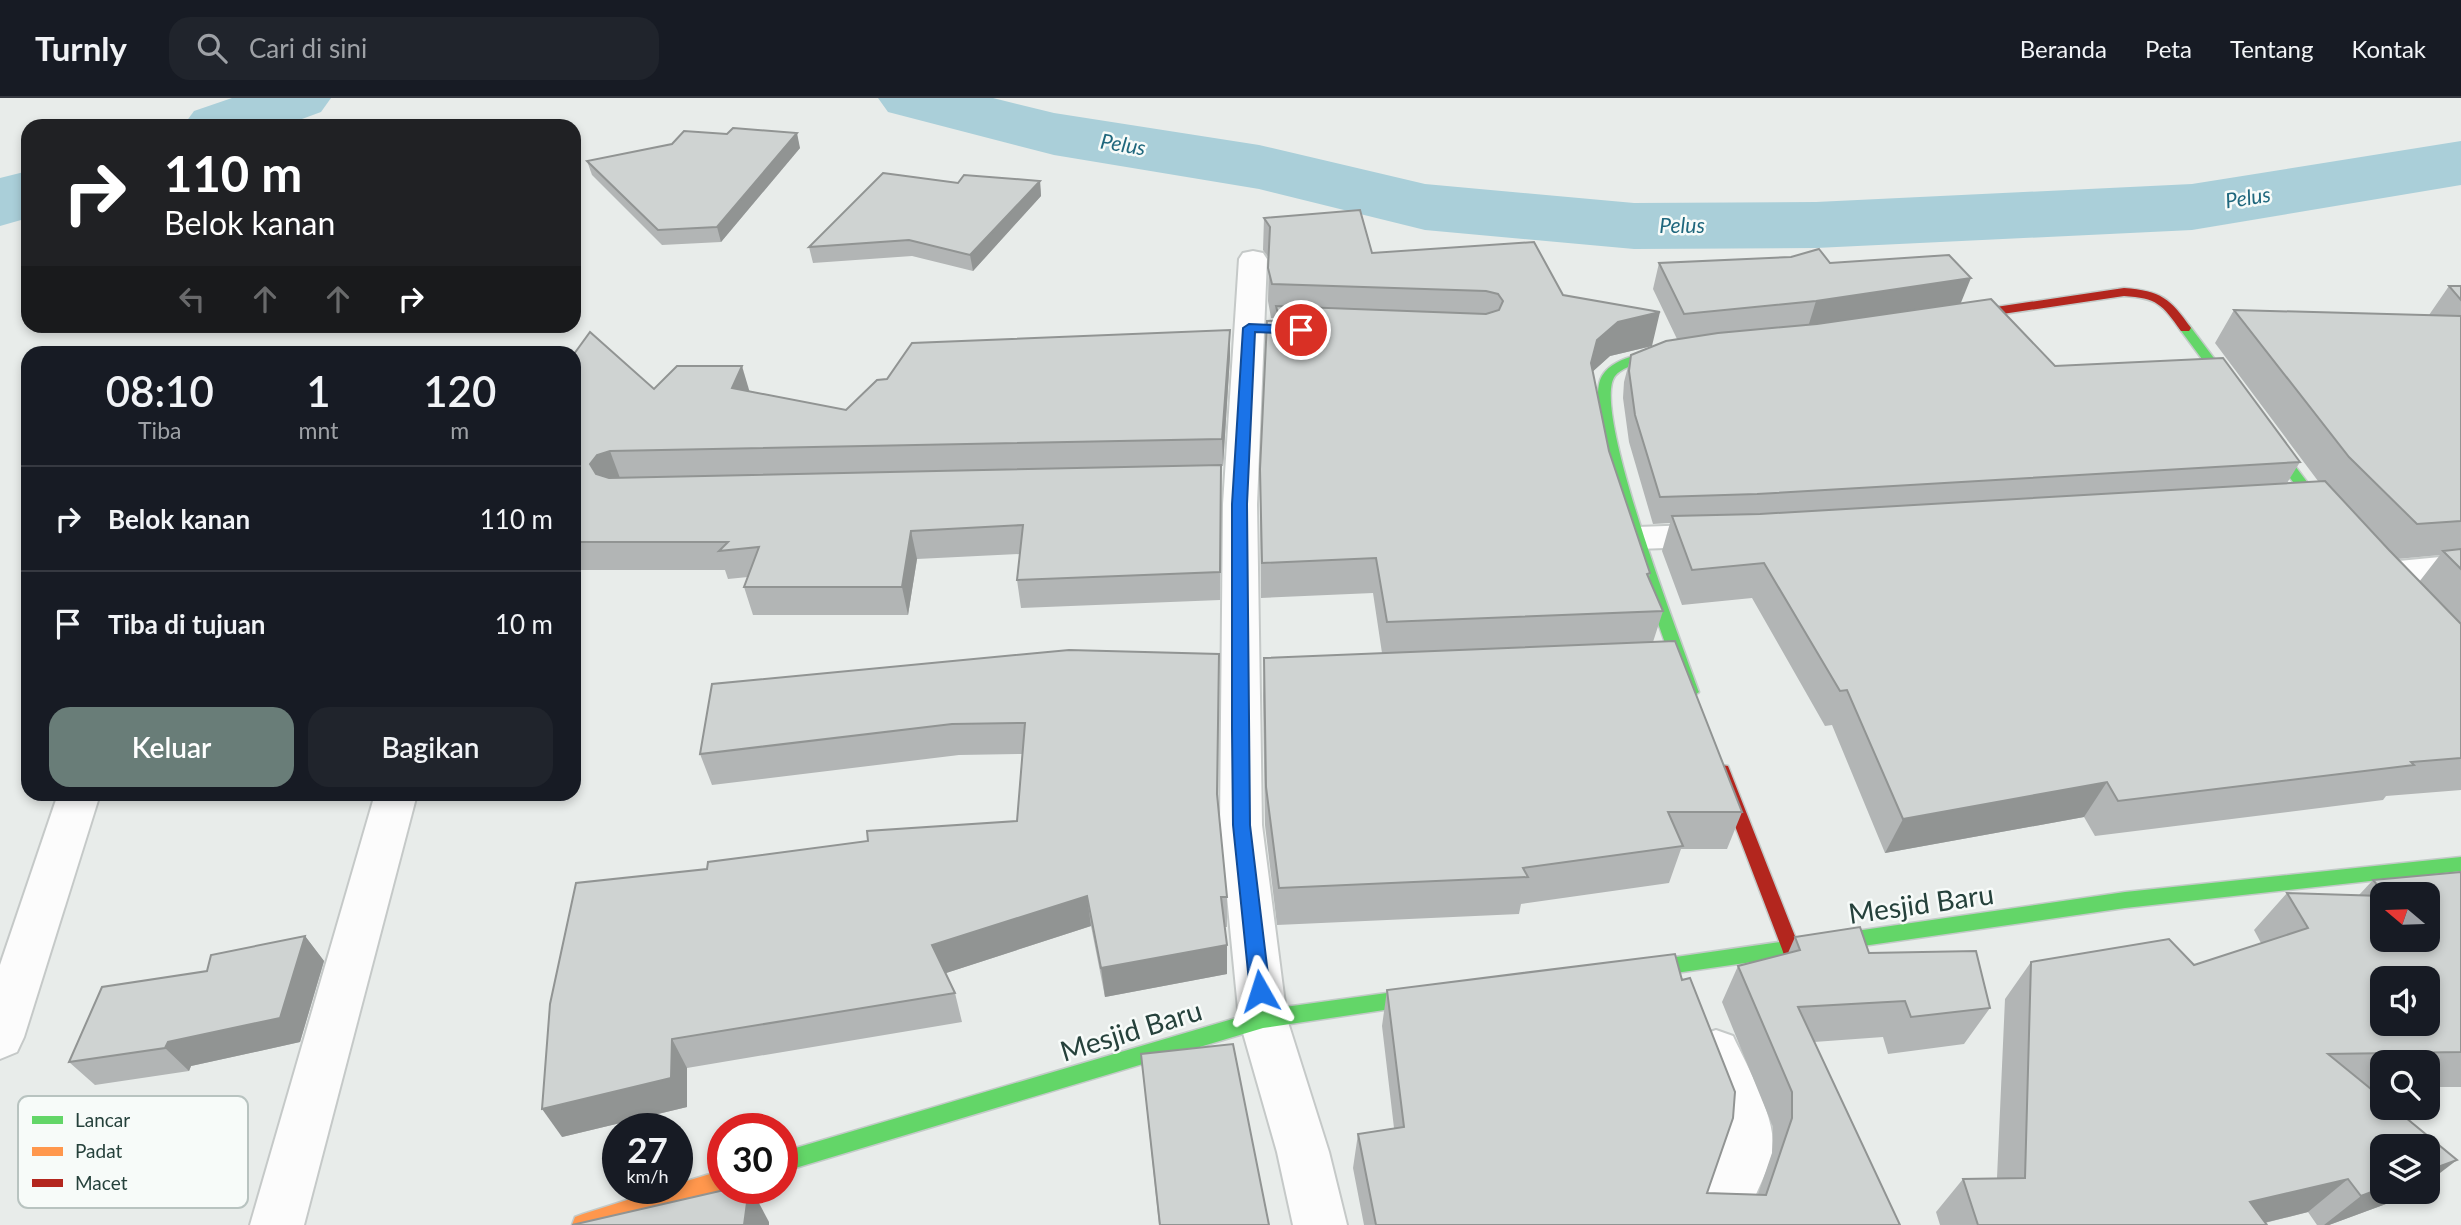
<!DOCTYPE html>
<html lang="id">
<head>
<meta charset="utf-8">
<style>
  body { margin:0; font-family:Lato,sans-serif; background:#20242c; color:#f1f3f6; height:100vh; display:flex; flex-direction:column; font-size:26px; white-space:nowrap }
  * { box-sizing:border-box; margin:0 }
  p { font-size:23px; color:#9ea1a6 }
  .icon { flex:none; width:38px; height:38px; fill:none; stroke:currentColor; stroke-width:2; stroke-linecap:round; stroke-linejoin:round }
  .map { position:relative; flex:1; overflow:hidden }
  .panel { position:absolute; left:21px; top:248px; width:560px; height:455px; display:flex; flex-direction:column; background:#171b24; border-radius:21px; box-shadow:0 4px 10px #0003 }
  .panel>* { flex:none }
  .hud { position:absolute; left:21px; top:21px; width:560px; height:214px; border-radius:21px; box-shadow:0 4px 10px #0003; background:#202124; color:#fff; overflow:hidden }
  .needle { width:46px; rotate:289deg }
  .buttons { position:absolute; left:2370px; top:784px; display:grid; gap:14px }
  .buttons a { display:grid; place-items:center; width:70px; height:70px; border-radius:14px; background:#171b24; box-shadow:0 4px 10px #0003; font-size:35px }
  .speed { position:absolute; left:602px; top:1015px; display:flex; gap:14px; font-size:35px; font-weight:700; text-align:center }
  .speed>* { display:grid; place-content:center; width:91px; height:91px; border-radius:50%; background:#171b24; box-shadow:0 4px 10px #0003; line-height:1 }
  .speed small { font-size:18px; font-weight:400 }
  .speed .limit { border:10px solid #d22; background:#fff; color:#111 }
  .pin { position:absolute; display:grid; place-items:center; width:60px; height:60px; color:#fff; margin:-30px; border:4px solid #fff; border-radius:50%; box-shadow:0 2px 7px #0007 }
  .me { position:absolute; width:77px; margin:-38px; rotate:354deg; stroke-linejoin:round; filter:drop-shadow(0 0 5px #0008) }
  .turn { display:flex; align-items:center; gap:24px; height:147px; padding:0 28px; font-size:32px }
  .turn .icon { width:91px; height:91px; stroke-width:2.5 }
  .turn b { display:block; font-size:49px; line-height:60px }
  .lanes { display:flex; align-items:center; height:66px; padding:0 28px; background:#0003; justify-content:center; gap:35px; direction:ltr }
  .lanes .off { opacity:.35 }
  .eta { display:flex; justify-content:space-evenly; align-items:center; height:119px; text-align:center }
  .eta b { font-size:42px; font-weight:600; line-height:49px }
  .button { display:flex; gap:14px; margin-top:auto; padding:14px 28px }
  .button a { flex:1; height:80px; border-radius:21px; background:#697d78; color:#fff; font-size:28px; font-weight:600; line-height:80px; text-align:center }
  .button a+a { background:#20242c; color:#f1f3f6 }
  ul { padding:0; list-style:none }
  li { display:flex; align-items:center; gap:21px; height:105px; padding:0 28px; border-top:2px solid #363941 }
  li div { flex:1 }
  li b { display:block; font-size:26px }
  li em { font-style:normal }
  header { display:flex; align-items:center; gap:42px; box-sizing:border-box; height:98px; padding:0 35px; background:#171b24; border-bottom:2px solid #363941 }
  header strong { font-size:33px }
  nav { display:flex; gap:38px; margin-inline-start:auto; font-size:24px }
  .search { width:490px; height:63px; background:#20242c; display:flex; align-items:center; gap:18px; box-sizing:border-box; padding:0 24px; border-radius:21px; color:#9ea1a6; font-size:26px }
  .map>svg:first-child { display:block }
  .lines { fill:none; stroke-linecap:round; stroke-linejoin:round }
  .river { fill:#aacfd9; fill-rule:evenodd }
  .street-casing { stroke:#c5c9c8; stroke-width:4 }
  .fast-casing { stroke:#c3cac8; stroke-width:3 }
  .slow-casing { stroke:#c3cac8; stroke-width:3 }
  .jam-casing { stroke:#c3cac8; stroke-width:3 }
  .street { fill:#fcfcfc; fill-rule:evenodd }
  .fast { fill:#63d668; fill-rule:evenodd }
  .slow { fill:#ff974d; fill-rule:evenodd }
  .jam { fill:#b3261e; fill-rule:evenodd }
  .wall { fill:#b2b5b5; fill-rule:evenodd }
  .shaded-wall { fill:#919493 }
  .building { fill:#cfd3d2; stroke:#919493; stroke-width:2; fill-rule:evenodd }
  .route { fill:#1a73e8; stroke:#114b97; stroke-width:2 }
  .labels { text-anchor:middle; stroke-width:5; stroke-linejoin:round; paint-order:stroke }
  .far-water-label { font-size:21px; font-style:italic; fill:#1f677d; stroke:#f7fbf9 }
  .near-street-label { font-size:28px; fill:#25413b; stroke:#f7fbf9 }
  .key { fill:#f7fbf9; stroke:#b8c3c0; stroke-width:2 }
  .key-label { font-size:19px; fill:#25413b }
</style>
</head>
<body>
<header>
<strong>Turnly</strong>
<div class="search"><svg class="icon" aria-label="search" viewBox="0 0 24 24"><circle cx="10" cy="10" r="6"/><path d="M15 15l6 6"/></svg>Cari di sini</div>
<nav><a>Beranda</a><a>Peta</a><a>Tentang</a><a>Kontak</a></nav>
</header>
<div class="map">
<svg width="2461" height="1127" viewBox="0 0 2461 1127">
  <rect width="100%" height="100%" fill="#e8ecea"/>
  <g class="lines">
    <!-- river -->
    <g class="river">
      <polygon points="232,0 331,0 321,14 283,28 183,28 194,13"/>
      <polygon points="878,0 993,0 1054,15 1259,47 1425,86 1634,105 1816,104 2192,86 2461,43 2461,87 2192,132 1816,150 1634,151 1425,132 1259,91 1054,57 888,14"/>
      <polygon points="28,73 28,120 0,128 0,80"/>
    </g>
    <!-- street casing -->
    <g class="street-casing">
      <g id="street">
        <polygon points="1253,153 1263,155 1267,161 1257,406 1262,727 1287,921 1329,1054 1347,1127 1293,1127 1277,1054 1239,921 1220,727 1223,406 1239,161 1243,155"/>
        <polygon points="1720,426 1732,429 1738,437 1732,445 1720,448 1638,451 1626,448 1620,440 1626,432 1638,429"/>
        <polygon points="2461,457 2461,481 2378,489 2365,486 2360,477 2365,468 2378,465"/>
        <polygon points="58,696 100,696 24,939 17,954 0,961 0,867"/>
        <polygon points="375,696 417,696 304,1127 250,1127"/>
        <path d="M1716,932L1733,938C1747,968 1779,1024 1772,1056C1766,1080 1750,1102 1746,1127H1692C1697,1103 1709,1084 1718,1062C1732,1028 1704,985 1692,954L1699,938Z"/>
      </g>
    </g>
    <!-- fast casing -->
    <g class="fast-casing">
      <g id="fast">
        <polygon points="2185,226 2189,227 2335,421 2337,424 2335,427 2325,427 2179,230"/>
        <path d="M1681,250L1687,254L1685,257C1667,261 1627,263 1615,278C1590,311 1683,548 1699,594L1691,600L1683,594C1665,543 1578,318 1602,278C1616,255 1658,254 1681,250Z"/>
        <polygon points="2461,759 2461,773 2125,810 1627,882 1620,880 1617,874 1620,868 1627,866 2125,794"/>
        <polygon points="1438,888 1445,890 1448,896 1445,902 1438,904 1263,930 782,1074 782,1054 1263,912"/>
      </g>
    </g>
    <!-- slow casing -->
    <g class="slow-casing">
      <polygon id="slow" points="723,1072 723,1090 728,1090 723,1092 616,1127 572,1127 575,1119 583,1116 665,1090 677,1090 677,1086"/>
    </g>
    <!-- jam casing -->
    <g class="jam-casing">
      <g id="jam">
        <path d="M2124,190C2161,193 2170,200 2191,230L2189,233H2181C2162,206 2157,200 2124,198L1949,224L1943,220L1949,216Z"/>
        <polygon points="1722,667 1728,668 1730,673 1800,851 1798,857 1791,859 1784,857 1782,851 1714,673 1716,668"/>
      </g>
    </g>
    <!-- street -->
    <use href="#street" class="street"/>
    <!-- fast -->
    <use href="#fast" class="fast"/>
    <!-- slow -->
    <use href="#slow" class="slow"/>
    <!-- jam -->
    <use href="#jam" class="jam"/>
  </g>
  <!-- wall -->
  <g class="wall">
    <polygon points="800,50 721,144 662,147 592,77 587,63"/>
    <polygon points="1040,83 1041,98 973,173 912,158 813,165 809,149 958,85"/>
    <polygon points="1264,120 1372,155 1563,197 1652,248 1610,258 1592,274 1609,353 1650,475 1649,480 1663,513 1653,544 1742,714 1727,751 1681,751 1669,785 1521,806 1519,816 1277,827 1265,727 1263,598 1264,560 1382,555 1373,495 1261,500 1260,406 1260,371 1276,220 1271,220 1268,203 1269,160 1263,152"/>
    <path d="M1659,165H1830L1961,206L2055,268L2300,364L2287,385L2318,383L2215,245L2234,212L2429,217L2449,188H2461V692L2386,698L2383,702L2095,738L2084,719L1885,755L1832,627L1825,628L1752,500L1682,507L1662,453L1670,425L1653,426L1629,344L1623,300L1624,284L1631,257L1677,241L1653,191ZM2440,457L2419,484L2397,461Z"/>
    <polygon points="1230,232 1230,258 1223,368 1221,368 1220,502 1021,510 1017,482 1020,456 917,461 908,517 753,517 744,489 748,479 728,481 725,472 574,472 574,256 654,291 749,293 846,312 887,281"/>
    <polygon points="1219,556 1218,702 1227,799 1227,829 1225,829 1227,876 1105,899 1091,828 946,875 955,895 962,924 687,970 687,1009 562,1039 707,771 1017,723 1022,656 959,657 712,687 700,656"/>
    <path d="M2461,774V989H2427V964H2382V990H2370L2413,1096L2329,1127H2317L2308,1114L2265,1125L2267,1127H1940L1936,1114L1963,1081L1997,1080L2005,901L2031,864L2194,867L2261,845L2254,832L2287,795L2359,797L2373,782ZM2382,796H2427L2382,842Z"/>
    <polygon points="305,838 324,863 300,944 191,968 189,973 95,987 69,964 207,873"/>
    <polygon points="1795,839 1869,855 1990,910 1964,946 1888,956 1883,939 1814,944 1900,1127 1364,1127 1353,1070 1358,1036 1394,1030 1382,928 1387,892 1707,1095 1758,1096 1772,1055 1773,1029 1722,904 1738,868 1788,855"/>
    <polygon points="1141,956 1269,1127 1159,1127"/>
  </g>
  <!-- shaded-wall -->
  <g class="shaded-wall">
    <polygon points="797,35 800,50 721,144 717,129"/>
    <polygon points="1040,83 1041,98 973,173 970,157"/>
    <polygon points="1971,180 1960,207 1808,229 1816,203"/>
    <polygon points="1660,214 1652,248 1610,258 1590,276 1591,265 1597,242 1618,224"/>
    <polygon points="1230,232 1230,258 1223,368 1222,341"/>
    <polygon points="742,268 750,295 732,290"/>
    <polygon points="610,353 620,380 600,394 590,366 597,357"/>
    <polygon points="911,433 917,461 908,517 902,489"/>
    <polygon points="2107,684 2084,719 1885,755 1903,721"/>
    <polygon points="1087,798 1091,828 940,877 932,847"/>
    <polygon points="305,838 324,863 300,944 191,968 189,973 165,950 168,944"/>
    <polygon points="1227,847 1227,876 1105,899 1101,870"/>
    <polygon points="672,941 687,970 687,1009 562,1039 542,1011"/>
    <polygon points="2457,1062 2427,1085 2427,1073"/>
    <polygon points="2348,1081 2308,1114 2255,1127 2250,1104"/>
    <polygon points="749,1090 751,1090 769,1124 769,1127 744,1127"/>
    <polygon points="2382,1090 2382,1094 2416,1094 2413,1096 2329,1127 2324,1127 2361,1098"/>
  </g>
  <!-- building -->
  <g class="building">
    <polygon points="733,30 797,35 717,129 658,132 587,63 672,46 684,33 727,36"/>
    <polygon points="883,75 958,85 964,77 1040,83 970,157 909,142 809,149"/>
    <polygon points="1360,112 1372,155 1534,144 1563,197 1660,214 1618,224 1597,242 1591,265 1609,353 1650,475 1647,476 1663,513 1387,524 1376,460 1262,465 1260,371 1267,223 1301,222 1278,216 1276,208 1486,216 1499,212 1503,203 1498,196 1486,193 1272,186 1268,170 1270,129 1264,120"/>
    <polygon points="1819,151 1830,165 1949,157 1971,180 1816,203 1684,216 1659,165 1791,159"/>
    <polygon points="2449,188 2461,188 2461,202"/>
    <polygon points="1991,201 2055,268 2223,260 2300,364 1757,396 1660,399 1635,317 1629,273 1631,257 1666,243 1718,235 1817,226"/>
    <polygon points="2234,212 2461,218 2461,423 2417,426 2349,359"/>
    <polygon points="1230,232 1222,341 610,353 597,357 590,366 596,376 609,380 1221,367 1220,474 1017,482 1023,427 911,433 902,489 744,489 759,449 719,453 728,444 574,444 574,411 577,405 574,405 574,256 590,234 654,291 677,268 742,268 732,290 846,312 877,282 887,281 912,245"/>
    <polygon points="2325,383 2389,452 2461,526 2461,660 2411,664 2414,667 2118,703 2107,684 1903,721 1847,592 1840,593 1764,465 1692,472 1672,418 1760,416"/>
    <polygon points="2461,451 2461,471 2443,453"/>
    <polygon points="1675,543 1742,714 1668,714 1683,748 1523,770 1528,779 1279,790 1266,689 1264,560"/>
    <polygon points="1069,552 1219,556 1217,696 1227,799 1221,799 1227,847 1101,870 1087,798 932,847 955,895 672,941 671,980 542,1011 550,906 576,785 707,771 708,764 868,743 867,733 1017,723 1025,625 952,626 700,656 712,586"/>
    <path d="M2461,774V954L2328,956L2382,1000V1010H2394L2457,1062L2427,1073V1048H2382V1090L2361,1098L2348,1081L2250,1104L2267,1127H1978L1963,1081L2025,1080L2031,864L2169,841L2194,867L2308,830L2287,795L2382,798V842H2427V796H2385L2373,782ZM2382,880H2427V926H2382Z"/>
    <polygon points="1860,829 1869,855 1976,853 1990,910 1911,919 1905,903 1798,909 1900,1127 1376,1127 1358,1036 1404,1029 1387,892 1675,856 1682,882 1690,880 1735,994 1733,1020 1707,1095 1766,1097 1792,1020 1792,994 1738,868 1800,852 1795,839"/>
    <polygon points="305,838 280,920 168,944 165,950 69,964 102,889 207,873 211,857"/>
    <polygon points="1233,946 1269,1127 1160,1127 1141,956"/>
    <polygon points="733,1090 749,1090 744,1127 572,1127"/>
  </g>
  <!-- route -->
  <polygon class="route" points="1249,226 1301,228 1307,232 1301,236 1255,234 1247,406 1250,727 1270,893 1267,899 1260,901 1253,899 1250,893 1233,727 1232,631 1232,406 1243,230"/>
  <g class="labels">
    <!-- far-water labels -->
    <g class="far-water-label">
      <text transform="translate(1123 47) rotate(9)" y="7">Pelus</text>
      <text transform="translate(2248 100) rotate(-9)" y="7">Pelus</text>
      <text x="1682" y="135">Pelus</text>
    </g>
    <!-- near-street labels -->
    <g class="near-street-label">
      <text transform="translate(1921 806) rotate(-8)" y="10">Mesjid Baru</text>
      <text transform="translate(1131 933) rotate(-17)" y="10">Mesjid Baru</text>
    </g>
  </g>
  <!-- legend -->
  <rect x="18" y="998" width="230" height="112" rx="10" class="key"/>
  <rect x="32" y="1018" width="31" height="8" fill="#63d668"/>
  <rect x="32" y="1049" width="31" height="9" fill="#ff974d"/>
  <rect x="32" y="1081" width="31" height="8" fill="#b3261e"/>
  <g class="key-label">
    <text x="75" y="1029">Lancar</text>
    <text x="75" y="1060">Padat</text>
    <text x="75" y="1092">Macet</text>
  </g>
</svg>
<div class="buttons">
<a><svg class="needle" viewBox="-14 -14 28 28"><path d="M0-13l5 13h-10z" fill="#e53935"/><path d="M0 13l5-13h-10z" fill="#9ea1a6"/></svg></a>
<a><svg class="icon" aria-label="sound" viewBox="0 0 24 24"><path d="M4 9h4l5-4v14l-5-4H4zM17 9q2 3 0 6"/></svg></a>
<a><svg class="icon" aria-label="search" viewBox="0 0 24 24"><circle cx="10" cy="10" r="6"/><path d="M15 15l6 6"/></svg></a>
<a><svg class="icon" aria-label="layers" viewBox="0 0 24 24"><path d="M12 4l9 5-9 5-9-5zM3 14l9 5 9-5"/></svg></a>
</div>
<div class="speed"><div>27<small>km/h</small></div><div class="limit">30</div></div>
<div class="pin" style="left:1301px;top:232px;background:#d93025"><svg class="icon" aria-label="arrive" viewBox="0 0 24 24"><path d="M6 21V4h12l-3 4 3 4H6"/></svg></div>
<svg class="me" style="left:1260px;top:893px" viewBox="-20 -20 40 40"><path d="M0-17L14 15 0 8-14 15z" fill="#1a73e8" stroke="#fff" stroke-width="4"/></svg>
<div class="hud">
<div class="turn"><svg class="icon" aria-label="right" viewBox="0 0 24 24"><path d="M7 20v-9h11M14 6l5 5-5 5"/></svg><div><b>110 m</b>Belok kanan</div></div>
<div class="lanes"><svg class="icon off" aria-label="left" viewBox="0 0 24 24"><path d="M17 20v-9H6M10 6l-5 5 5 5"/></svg><svg class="icon off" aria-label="ahead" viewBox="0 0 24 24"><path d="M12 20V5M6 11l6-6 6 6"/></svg><svg class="icon off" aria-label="ahead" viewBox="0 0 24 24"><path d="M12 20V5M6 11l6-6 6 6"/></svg><svg class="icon" aria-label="right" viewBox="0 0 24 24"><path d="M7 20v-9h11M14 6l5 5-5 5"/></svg></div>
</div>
<section class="panel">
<div class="eta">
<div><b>08:10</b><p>Tiba</p></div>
<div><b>1</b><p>mnt</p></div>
<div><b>120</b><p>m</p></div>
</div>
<ul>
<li><svg class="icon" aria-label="right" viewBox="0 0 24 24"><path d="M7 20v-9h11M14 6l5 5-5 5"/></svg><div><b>Belok kanan</b></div><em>110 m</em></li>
<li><svg class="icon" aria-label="arrive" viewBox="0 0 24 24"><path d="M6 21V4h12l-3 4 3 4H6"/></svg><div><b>Tiba di tujuan</b></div><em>10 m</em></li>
</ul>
<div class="button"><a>Keluar</a><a>Bagikan</a></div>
</section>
</div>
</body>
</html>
